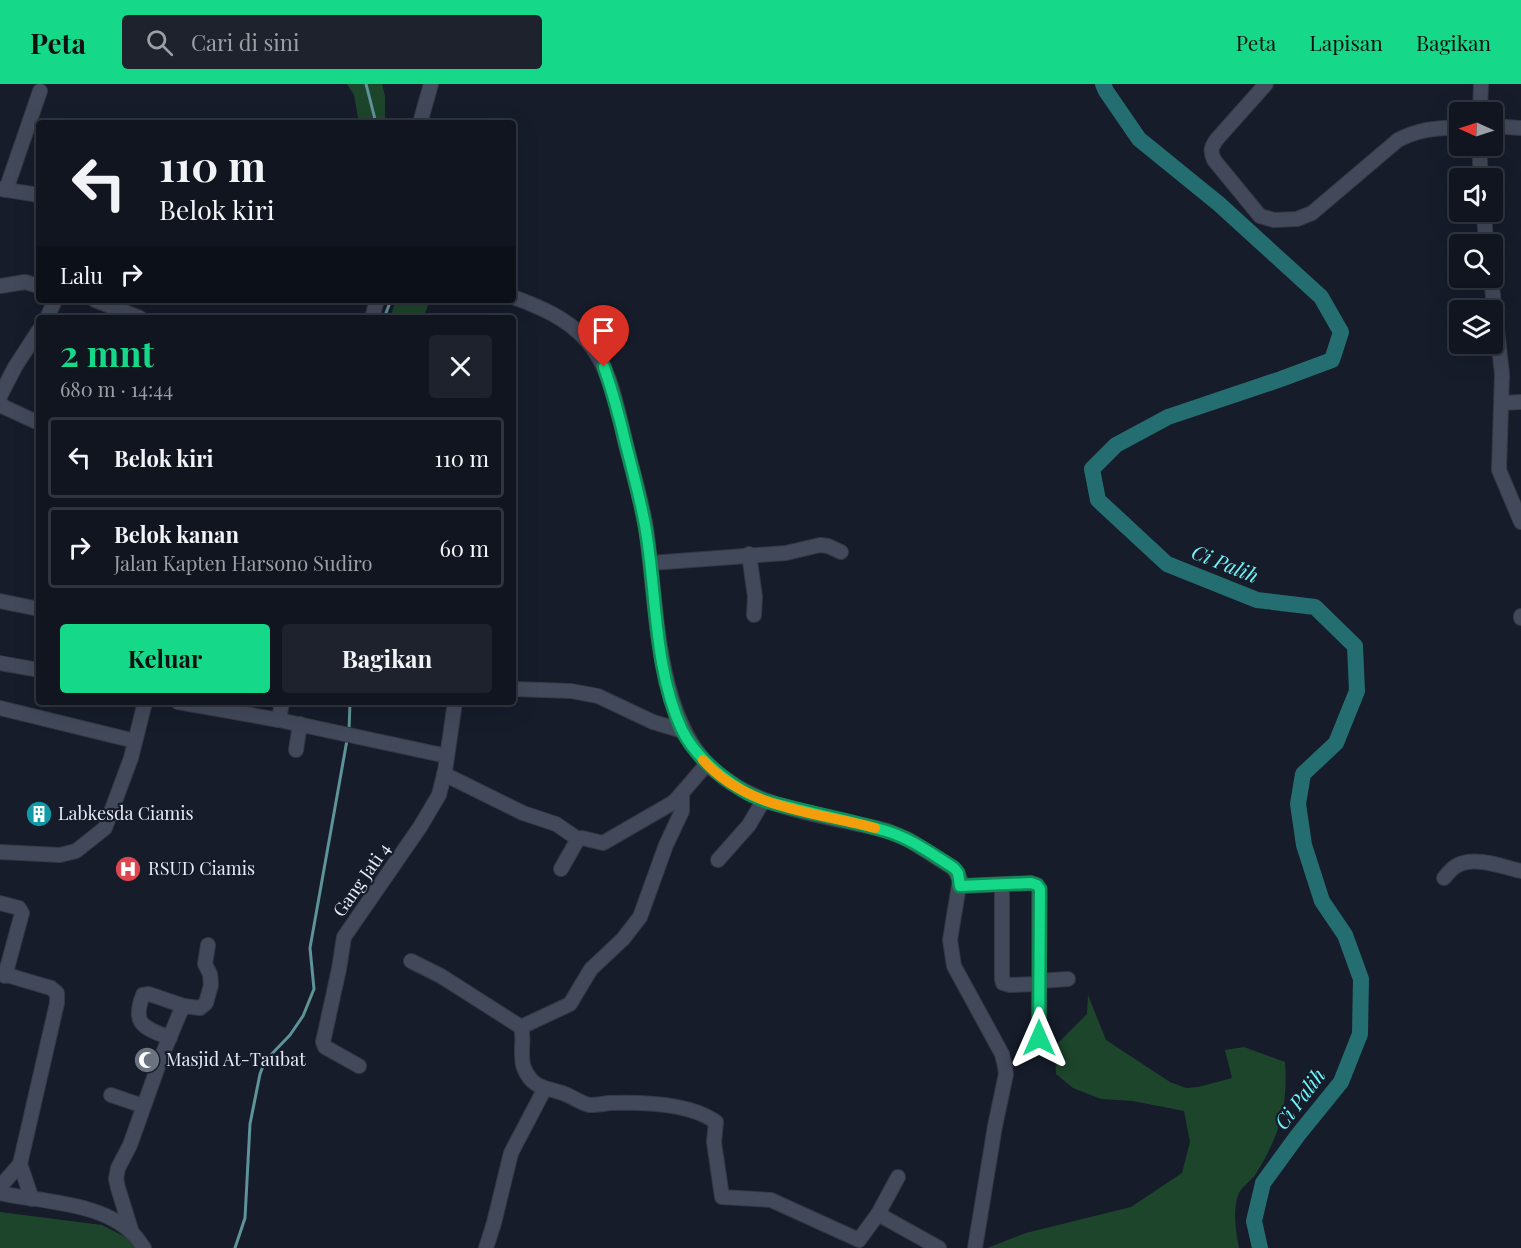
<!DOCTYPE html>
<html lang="id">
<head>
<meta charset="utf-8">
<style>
  body { margin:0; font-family:"Playfair Display",serif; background:#1e222d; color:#f1f3f6; height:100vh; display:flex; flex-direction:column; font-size:22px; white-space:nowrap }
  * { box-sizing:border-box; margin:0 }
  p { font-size:20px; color:#9c9fa5 }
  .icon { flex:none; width:33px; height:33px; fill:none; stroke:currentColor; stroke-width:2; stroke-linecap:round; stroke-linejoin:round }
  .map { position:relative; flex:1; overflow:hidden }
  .sheet { position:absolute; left:36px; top:231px; width:480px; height:390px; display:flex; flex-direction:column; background:#101520; border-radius:6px; box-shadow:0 6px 24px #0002,0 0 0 2px #30343e }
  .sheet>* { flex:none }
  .top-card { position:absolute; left:36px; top:36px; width:480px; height:183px; border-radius:6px; box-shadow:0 6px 24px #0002,0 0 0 2px #30343e; background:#101520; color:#f1f3f6; overflow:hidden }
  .needle { width:39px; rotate:273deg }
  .fabs { position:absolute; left:1449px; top:18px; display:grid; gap:12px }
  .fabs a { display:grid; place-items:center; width:54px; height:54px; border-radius:6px; background:#101520; box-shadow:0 6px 24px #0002,0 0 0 2px #30343e; font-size:30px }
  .pin { position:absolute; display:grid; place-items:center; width:51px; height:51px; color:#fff; margin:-62px -26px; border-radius:50% 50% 50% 0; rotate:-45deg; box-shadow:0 0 6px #0007 }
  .pin .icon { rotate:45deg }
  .me { position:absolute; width:66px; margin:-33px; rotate:0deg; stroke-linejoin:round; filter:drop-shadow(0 0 4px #0008) }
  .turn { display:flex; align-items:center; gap:21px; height:126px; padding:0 24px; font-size:27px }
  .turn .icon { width:78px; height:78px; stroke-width:2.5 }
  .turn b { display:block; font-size:42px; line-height:51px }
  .then { display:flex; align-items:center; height:57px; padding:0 24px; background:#0003; gap:12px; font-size:22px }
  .round { display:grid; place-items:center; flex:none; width:63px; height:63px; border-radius:6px; background:#1e222d }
  .head { display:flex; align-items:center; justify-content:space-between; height:102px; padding:0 24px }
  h1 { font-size:36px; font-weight:700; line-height:45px; color:#15d989 }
  .cta { display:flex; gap:12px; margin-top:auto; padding:12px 24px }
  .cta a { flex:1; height:69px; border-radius:6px; background:#15d989; color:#111; font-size:24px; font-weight:700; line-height:69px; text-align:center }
  .cta a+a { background:#1e222d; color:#f1f3f6 }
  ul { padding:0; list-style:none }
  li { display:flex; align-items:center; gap:18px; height:81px; margin:0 12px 9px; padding:0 12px; border:3px solid #30343e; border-radius:6px }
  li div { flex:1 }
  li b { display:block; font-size:22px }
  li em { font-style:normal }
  header { display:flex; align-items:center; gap:36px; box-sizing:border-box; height:84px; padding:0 30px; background:#15d989; color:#111 }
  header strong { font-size:28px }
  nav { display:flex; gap:33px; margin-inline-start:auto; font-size:21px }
  .search { width:420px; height:54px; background:#1e222d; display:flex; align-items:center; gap:15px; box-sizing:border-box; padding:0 21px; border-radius:6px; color:#9c9fa5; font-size:22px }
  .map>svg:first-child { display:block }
  .green { fill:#1d452b }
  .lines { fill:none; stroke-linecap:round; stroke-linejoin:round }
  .stream { stroke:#5e9398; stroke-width:3 }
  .river { stroke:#246e71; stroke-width:16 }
  .minor-casing { stroke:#353844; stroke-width:16 }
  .minor { stroke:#42495a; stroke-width:14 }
  .route-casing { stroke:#0e8d59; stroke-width:15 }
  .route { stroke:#15d989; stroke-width:10 }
  .slow { stroke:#f59e0b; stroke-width:10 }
  .labels { text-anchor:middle; stroke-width:4.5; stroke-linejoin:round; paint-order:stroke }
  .poi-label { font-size:18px; fill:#e5eaf4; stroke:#161c2a; text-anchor:start }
  .street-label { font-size:18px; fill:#e5eaf4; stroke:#161c2a }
  .water-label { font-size:20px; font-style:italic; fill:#6df7fb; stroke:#161c2a }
</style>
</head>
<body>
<header>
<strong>Peta</strong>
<div class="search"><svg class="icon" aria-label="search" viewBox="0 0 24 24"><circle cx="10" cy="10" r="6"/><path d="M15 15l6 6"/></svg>Cari di sini</div>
<nav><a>Peta</a><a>Lapisan</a><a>Bagikan</a></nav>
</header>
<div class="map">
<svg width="1521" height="1164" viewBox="0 0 1521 1164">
  <rect width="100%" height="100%" fill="#161c2a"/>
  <!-- green -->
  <g class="green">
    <polygon points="347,0 382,0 385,12 385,39 359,39 354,11"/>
    <polygon points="396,216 430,216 423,234 390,234"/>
    <path d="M1088,911L1106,956L1170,998L1186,1004L1198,1003L1232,994L1225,966L1244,963L1285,978C1288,1023 1280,1050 1257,1088C1253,1096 1243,1101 1239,1109C1232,1125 1236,1148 1239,1164H987L1026,1149L1131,1123L1182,1089L1190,1058L1184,1027L1133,1017L1101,1015L1073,1004L1056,990L1055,962L1087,930Z"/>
    <polygon points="0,1128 102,1141 129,1155 135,1164 0,1164"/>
  </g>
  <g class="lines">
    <!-- stream -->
    <g class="stream">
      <polyline points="366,0 376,39"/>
      <polyline points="384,234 391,216"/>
      <polyline points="349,646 350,618"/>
      <polyline points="235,1164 245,1134 250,1040 260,990 265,977 290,951 303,932 314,905 310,864 347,656"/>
    </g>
    <!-- river -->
    <polyline class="river" points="1103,0 1106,7 1139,55 1219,120 1321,213 1341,248 1332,276 1281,295 1168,333 1116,361 1092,385 1098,416 1167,480 1257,516 1315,523 1355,562 1357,607 1336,659 1303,690 1298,720 1304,761 1322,817 1345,851 1361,895 1360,950 1341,998 1298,1051 1263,1099 1254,1137 1260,1164"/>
    <!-- minor casing -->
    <g class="minor-casing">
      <g id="minor">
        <path d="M1266,0L1217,55C1211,63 1210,67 1214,76L1260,132L1274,136L1297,135L1312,129L1398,56C1421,44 1435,45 1460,43"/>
        <polyline points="1480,28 1481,0"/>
        <polyline points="420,39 431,0"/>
        <polyline points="1492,42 1521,44"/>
        <polyline points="1479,62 1481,94"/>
        <polyline points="0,105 39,111"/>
        <polyline points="6,106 40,7"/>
        <polyline points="1484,128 1486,160"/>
        <polyline points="1491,194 1502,290 1499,386 1521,438"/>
        <polyline points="0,202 25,198 39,202"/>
        <path d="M513,213C540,223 567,234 586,256C610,282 616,319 624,352C631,383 641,413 646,444C657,518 655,636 715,687C761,727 831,732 888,747L909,756L953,784L960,795L950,856L954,882L1002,970L1005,983L1006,990L995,1042L975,1164"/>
        <polyline points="95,216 140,234"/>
        <polyline points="47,234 55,216"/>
        <polyline points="372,234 377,216"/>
        <polyline points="0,312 15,283 39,246"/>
        <polyline points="0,319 4,323 39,339"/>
        <polyline points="1502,319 1521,318"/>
        <polyline points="749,470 755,513 754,531"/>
        <polyline points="651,479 786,469 820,461 828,462 841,468"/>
        <polyline points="0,517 39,525"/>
        <polyline points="1521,532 1521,534"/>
        <polyline points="0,579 39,586"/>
        <polyline points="513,605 571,607 598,612 653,638 683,647"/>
        <polyline points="178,618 279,636 282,618"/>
        <polyline points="0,624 135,657"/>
        <polyline points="279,636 447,672"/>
        <polyline points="296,666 300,640"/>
        <polyline points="444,690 523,729 556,740 578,755"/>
        <polyline points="0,768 60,771 76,767 105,744 131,674 145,618"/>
        <polyline points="718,776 749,741 763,717"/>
        <polyline points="561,785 578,755 582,754 603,759 674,718 707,680"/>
        <path d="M1444,794C1448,789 1453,783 1458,781C1476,772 1503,783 1521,787"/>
        <polyline points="1002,800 1002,895 1003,899 1010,901 1039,900"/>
        <polyline points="960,802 1031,799 1037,801 1039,805 1039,954"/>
        <polyline points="0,819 19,824 22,829 5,892"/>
        <path d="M411,877L441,892L521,943C525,956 519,970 524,984C533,1006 547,1003 565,1010C573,1013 582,1020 590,1021C597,1021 603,1020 609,1019C639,1018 687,1019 713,1036L716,1038L714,1058L722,1113L771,1116L859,1156L878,1130L939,1164"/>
        <polyline points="0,889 51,904 57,909 57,919 20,1080 32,1115"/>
        <polyline points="1039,897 1068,895"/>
        <polyline points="521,943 570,920 591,885 623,855 640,833 666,761 682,727 682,710"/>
        <path d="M170,954C145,944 131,941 143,911L149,910L184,922"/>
        <polyline points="359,982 325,963 323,958 339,885 344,853 420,743 439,711 445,687 455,618"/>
        <polyline points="111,1011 143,1022"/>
        <polyline points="0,1103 20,1080"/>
        <path d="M0,1109C41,1118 101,1118 132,1149C137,1153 140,1159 144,1164"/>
        <polyline points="878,1130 898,1093"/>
        <polyline points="132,1149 118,1104 116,1095 118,1084 130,1061 161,974 182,924 184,922 200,924 206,919 211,901 210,890 205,880 208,861"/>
        <polyline points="486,1164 494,1139 511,1069 544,1006"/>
      </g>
    </g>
    <!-- minor -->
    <use href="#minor" class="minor"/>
  </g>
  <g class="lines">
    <!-- route casing -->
    <g class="route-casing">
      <path id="route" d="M604,283C613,309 620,335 626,361C633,388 640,414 645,441C657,508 653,583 682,646C695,672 718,691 742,706C758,716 775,720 793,724C824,732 856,738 886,747C910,754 932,770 954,784L958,789L960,802L1031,799L1037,801L1040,805L1039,954"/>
    </g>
    <!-- route -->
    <use href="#route" class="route"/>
    <!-- slow -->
    <path class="slow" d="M703,676C746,725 816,728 875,744"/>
  </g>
  <!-- icons -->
  <defs>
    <g id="building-disc" transform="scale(1.35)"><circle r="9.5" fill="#0f9aa8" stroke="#161c2a"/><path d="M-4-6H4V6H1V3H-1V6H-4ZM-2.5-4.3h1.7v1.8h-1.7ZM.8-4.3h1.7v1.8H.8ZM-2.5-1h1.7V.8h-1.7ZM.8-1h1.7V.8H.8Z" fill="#fff"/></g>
    <g id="hospital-disc" transform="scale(1.35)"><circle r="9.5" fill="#e0444e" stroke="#161c2a"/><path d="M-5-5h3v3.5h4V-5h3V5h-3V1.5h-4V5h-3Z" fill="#fff"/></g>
    <g id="mosque-disc" transform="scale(1.35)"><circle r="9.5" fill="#6b7280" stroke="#161c2a"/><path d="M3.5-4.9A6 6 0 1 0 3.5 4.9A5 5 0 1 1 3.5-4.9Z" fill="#fff"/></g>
  </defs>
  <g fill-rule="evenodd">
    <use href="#building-disc" x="39" y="730"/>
    <use href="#hospital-disc" x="128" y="785"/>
    <use href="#mosque-disc" x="147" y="976"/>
  </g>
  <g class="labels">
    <!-- poi labels -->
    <g class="poi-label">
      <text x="58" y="736">Labkesda Ciamis</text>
      <text x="148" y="791">RSUD Ciamis</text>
      <text x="166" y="982">Masjid At-Taubat</text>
    </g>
    <!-- street labels -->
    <g class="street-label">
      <text transform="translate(362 796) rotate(-55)" y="6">Gang Jati 4</text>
    </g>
    <!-- water labels -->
    <g class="water-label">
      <text transform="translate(1225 480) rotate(22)" y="7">Ci Palih</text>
      <text transform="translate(1300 1015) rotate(-53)" y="7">Ci Palih</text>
    </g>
  </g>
</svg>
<div class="fabs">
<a><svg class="needle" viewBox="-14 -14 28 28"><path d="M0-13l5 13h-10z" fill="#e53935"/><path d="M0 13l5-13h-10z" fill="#9c9fa5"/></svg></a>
<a><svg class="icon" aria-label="sound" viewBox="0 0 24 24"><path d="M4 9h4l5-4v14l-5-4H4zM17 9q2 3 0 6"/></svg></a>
<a><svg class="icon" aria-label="search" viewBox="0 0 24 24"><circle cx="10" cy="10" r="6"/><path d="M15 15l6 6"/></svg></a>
<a><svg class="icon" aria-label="layers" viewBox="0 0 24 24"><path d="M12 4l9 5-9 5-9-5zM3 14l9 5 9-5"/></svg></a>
</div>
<div class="pin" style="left:604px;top:283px;background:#d93025"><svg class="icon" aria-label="arrive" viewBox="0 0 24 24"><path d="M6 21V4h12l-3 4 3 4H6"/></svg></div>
<svg class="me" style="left:1039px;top:954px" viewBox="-20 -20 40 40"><path d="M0-17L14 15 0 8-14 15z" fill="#15d989" stroke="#fff" stroke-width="4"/></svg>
<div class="top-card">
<div class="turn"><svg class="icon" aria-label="left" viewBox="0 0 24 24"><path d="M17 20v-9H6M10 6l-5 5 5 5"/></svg><div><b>110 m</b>Belok kiri</div></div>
<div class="then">Lalu<svg class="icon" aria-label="right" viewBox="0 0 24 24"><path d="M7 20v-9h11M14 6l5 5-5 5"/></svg></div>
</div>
<section class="sheet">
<div class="head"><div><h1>2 mnt</h1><p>680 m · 14:44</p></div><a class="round"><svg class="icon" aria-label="close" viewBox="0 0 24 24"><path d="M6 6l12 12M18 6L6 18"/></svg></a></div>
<ul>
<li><svg class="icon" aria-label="left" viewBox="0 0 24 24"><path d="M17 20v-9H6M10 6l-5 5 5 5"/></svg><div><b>Belok kiri</b></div><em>110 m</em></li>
<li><svg class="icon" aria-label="right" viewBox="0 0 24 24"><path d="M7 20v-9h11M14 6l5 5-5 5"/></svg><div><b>Belok kanan</b><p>Jalan Kapten Harsono Sudiro</p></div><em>60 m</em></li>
</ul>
<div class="cta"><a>Keluar</a><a>Bagikan</a></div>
</section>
</div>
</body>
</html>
